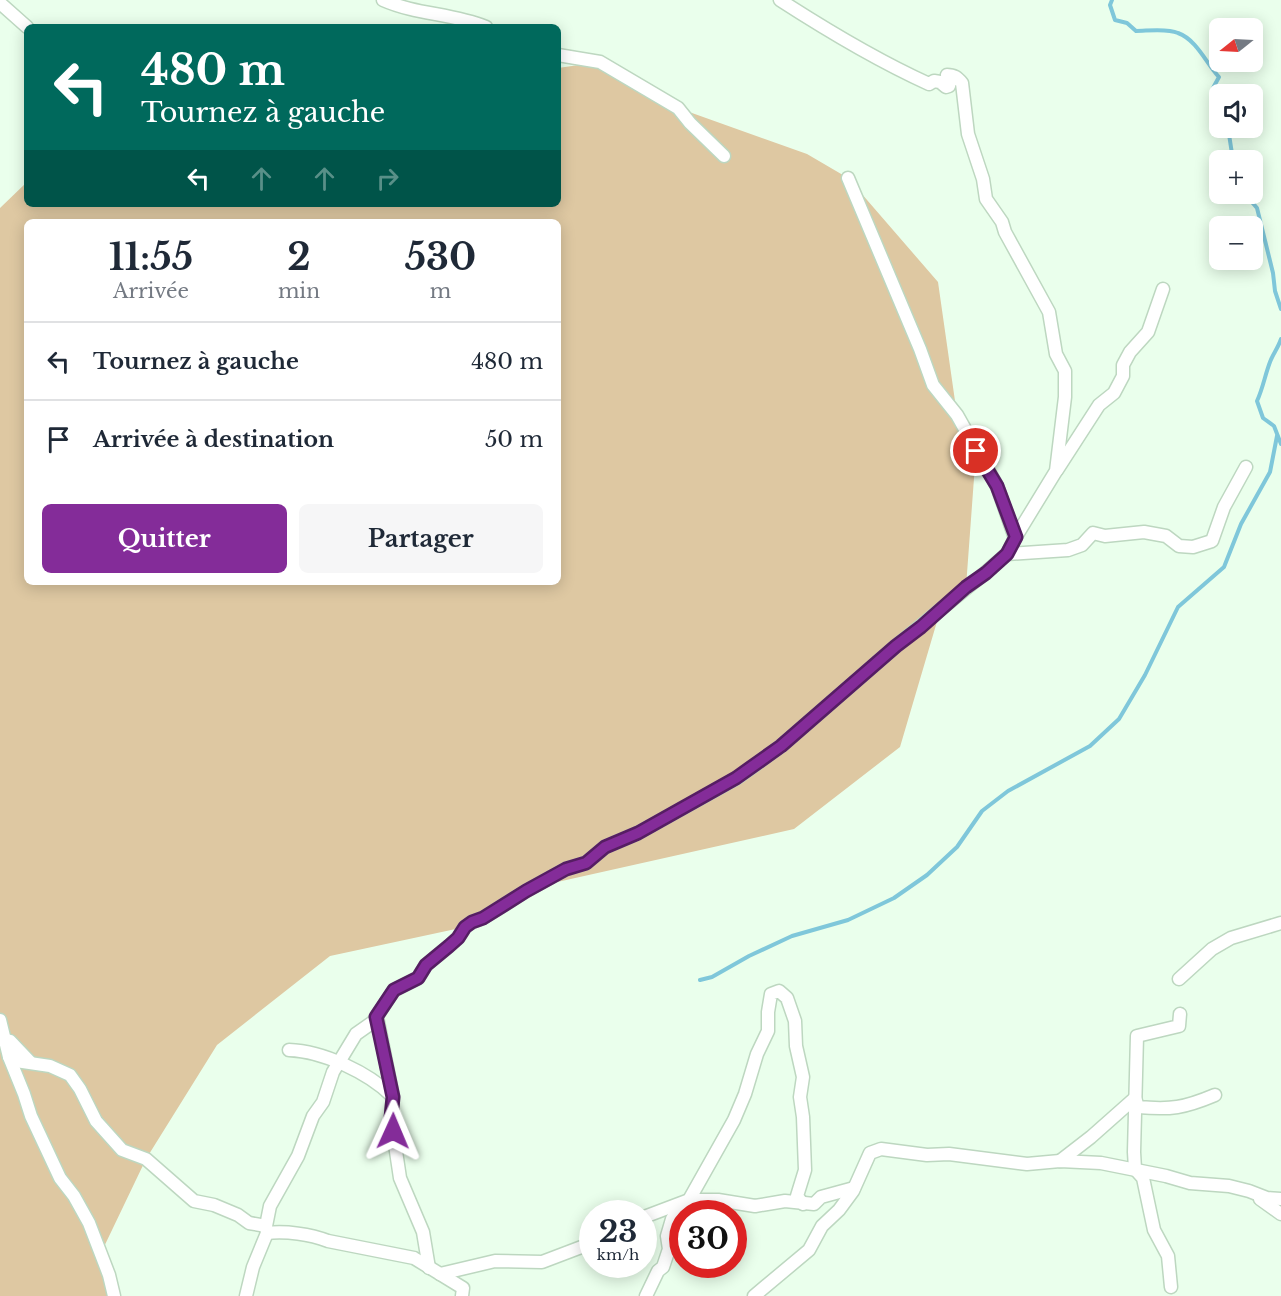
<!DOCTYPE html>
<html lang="fr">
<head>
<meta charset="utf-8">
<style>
  body { margin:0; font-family:"Libre Baskerville",serif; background:#f6f6f7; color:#1f2937; height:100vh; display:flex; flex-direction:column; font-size:22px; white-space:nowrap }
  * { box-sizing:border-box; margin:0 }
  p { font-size:20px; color:#747a83 }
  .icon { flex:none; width:33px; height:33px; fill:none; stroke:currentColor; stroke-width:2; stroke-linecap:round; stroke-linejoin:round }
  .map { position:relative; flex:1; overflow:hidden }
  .side { position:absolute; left:24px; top:219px; width:537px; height:366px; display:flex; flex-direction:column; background:#fff; border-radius:9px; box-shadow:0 3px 15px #0003 }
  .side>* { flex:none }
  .guide { position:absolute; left:24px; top:24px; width:537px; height:183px; border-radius:9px; box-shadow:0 3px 15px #0003; background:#00695c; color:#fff; overflow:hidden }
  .needle { width:39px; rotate:252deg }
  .fabs { position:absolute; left:1209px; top:18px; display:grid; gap:12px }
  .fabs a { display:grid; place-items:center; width:54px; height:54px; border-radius:9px; background:#fff; box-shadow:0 3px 15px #0003; font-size:30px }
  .speed { position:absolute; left:579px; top:1200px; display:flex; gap:12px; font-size:30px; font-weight:700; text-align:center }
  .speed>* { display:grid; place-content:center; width:78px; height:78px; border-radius:50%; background:#fff; box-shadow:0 3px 15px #0003; line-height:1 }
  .speed small { font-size:15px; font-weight:400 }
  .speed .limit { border:9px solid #d22; background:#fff; color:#111 }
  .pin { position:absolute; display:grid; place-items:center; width:51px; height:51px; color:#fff; margin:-26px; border:3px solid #fff; border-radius:50%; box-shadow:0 2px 6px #0007 }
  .me { position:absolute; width:66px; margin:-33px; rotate:1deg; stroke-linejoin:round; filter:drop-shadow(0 0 4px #0008) }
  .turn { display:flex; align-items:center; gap:21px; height:126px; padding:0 18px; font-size:27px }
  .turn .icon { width:78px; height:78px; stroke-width:2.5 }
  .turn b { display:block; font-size:42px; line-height:51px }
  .lanes { display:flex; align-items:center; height:57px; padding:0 18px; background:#0003; justify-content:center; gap:30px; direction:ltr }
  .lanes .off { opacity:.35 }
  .eta { display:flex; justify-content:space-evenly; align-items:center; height:102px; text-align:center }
  .eta b { font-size:36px; font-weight:800; line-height:42px }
  .primary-button { display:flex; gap:12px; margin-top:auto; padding:12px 18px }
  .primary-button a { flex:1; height:69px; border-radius:9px; background:#842c99; color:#fff; font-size:24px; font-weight:800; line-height:69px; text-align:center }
  .primary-button a+a { background:#f6f6f7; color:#1f2937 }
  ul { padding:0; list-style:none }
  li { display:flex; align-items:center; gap:18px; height:78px; padding:0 18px; border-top:2px solid #e0e1e3 }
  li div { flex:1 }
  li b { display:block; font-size:22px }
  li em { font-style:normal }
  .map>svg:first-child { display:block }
  .green { fill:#dec8a2; fill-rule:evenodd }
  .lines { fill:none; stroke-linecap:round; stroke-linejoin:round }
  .stream { stroke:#7fc7da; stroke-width:4 }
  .street-casing { stroke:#bdd7c0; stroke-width:15 }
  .street { stroke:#fff; stroke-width:12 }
  .route-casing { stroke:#561d63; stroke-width:15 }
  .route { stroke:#842c99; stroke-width:10 }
</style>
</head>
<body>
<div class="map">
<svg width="1281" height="1296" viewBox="0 0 1281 1296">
  <rect width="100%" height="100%" fill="#eaffec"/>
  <!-- green -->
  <path class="green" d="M600,62L678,108L807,154L848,178L938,282L957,415L976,451L966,587L941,608L900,747L794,829L535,887L465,927L330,956L217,1045L146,1159L101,1253L114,1296H0V208L27,182V204H558V68ZM27,222H558V582H27Z"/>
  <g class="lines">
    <!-- stream -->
    <g class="stream">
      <path d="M1112,0L1110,5L1115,20L1127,23L1136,31C1147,31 1167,28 1178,33C1197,40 1206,63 1219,77L1213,88L1220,101"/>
      <polyline points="1228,128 1233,160"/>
      <polyline points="1245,194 1257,208 1273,273 1275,291 1281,309"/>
      <path d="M1281,339C1278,348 1273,354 1270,362C1265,375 1263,388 1257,401L1263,418L1274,426L1281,444"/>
      <polyline points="700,980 712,977 749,956 792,936 848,920 894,898 927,875 957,847 982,811 1008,791 1090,746 1119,719 1145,675 1178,607 1224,567 1241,524 1270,472 1277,436"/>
    </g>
    <!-- street casing -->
    <g class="street-casing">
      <g id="street">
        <path d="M383,0C417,15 452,13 486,27"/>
        <path d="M780,0C828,31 876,60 929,84L934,81L940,82L946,87L949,86L950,82L947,75C954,75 957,77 962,83L968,134L983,179L986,199L1002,222L1005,232L1049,312L1056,354L1065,371V397L1056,471L1015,538"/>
        <polyline points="0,3 27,27"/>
        <polyline points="558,55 600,62 678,108 690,123 724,156"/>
        <polyline points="1057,470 1099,405 1114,393 1123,376 1123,365 1130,352 1148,332 1163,289"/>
        <polyline points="1007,554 1068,550 1082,545 1093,533 1105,536 1144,532 1166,536 1179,546 1193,547 1212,541 1224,507 1246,467"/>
        <polyline points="1179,979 1212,949 1231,938 1281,923"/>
        <polyline points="377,1017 393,1097 391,1118 400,1178 423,1232 429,1268"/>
        <polyline points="0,1020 9,1057 24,1094 31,1116 60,1178 74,1196 89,1223 109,1275 114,1296"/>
        <polyline points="5,1040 10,1041 30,1062"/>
        <path d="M289,1050C323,1051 369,1073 392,1096"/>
        <polyline points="9,1057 16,1061 50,1066 70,1075 80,1089 96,1121 122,1150 146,1159 194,1201 214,1205 238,1215 249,1223 266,1226 267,1233 253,1267 246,1296"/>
        <path d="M1060,1161L1091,1137L1135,1098L1138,1107C1171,1110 1184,1108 1215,1095"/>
        <polyline points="1260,1199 1281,1214"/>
        <polyline points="644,1217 689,1200 734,1120 745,1094 757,1054 768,1031 768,1012 771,994 779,991 787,998 795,1021 796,1046 803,1077 800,1097 803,1117 805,1170 797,1196 803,1204"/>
        <polyline points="266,1226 270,1206 298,1156 313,1116 323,1102 333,1072 356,1034 373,1022 394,990 418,978 426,965 449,946 458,938 465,927 472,922 483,918 526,891 566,869 586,863 605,847 638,833 737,778 781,746 896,646 985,573 1007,554 1015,538 997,486 957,415 933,385 920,349 848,178"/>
        <path d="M267,1233C286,1231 310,1234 328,1241L414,1258L463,1288L462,1296"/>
        <polyline points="440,1274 495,1261 542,1262 592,1243"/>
        <polyline points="1171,1287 1168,1256 1154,1230 1143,1178 1135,1169 1134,1152 1137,1036 1179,1026 1180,1014"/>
        <polyline points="646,1296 658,1271 663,1267 669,1249 667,1236 672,1219 679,1208 689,1200 718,1200 755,1206 785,1201 814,1204 821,1197 854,1188"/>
        <polyline points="754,1296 809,1250 822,1226 839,1210 853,1191 870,1153 881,1149 927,1155 949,1154 1027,1164 1060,1161 1101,1163 1166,1176 1190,1183 1229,1186 1249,1191 1267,1198 1281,1199"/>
      </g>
    </g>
    <!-- street -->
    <use href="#street" class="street"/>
  </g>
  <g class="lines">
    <!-- route casing -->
    <g class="route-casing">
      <polyline id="route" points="393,1131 391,1118 393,1097 376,1017 394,990 418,978 426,965 449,946 458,938 465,927 472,922 483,918 526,891 566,869 586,863 605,847 638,833 736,778 781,746 896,646 921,627 966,587 986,573 1007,554 1016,537 997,486 976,451"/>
    </g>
    <!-- route -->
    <use href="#route" class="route"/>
  </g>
</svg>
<div class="fabs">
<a><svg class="needle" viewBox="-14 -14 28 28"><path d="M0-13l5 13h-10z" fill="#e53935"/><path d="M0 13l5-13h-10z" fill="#747a83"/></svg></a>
<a><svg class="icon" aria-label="sound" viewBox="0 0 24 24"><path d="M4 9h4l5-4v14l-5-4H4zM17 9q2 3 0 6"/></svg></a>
<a>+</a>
<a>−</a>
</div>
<div class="speed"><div>23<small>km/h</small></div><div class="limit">30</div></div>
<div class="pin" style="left:976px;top:451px;background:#d93025"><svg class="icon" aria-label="arrive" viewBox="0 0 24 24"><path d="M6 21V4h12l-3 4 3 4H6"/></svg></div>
<svg class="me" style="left:393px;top:1131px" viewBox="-20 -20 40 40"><path d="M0-17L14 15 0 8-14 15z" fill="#842c99" stroke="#fff" stroke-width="4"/></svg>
<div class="guide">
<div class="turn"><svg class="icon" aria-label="left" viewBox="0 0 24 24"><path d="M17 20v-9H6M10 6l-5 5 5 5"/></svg><div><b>480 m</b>Tournez à gauche</div></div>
<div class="lanes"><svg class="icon" aria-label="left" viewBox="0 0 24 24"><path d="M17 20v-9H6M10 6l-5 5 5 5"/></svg><svg class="icon off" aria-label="ahead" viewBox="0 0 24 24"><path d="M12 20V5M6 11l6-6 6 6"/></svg><svg class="icon off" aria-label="ahead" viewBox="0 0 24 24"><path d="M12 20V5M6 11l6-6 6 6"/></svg><svg class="icon off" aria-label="right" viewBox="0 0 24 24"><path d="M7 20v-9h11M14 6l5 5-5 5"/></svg></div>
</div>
<section class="side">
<div class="eta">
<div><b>11:55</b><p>Arrivée</p></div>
<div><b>2</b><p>min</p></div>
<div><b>530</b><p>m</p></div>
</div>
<ul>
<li><svg class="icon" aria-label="left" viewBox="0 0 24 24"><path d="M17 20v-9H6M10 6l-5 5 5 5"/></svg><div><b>Tournez à gauche</b></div><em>480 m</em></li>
<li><svg class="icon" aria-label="arrive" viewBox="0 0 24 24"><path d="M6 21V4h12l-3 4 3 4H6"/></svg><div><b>Arrivée à destination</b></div><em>50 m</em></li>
</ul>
<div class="primary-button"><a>Quitter</a><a>Partager</a></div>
</section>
</div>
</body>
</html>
